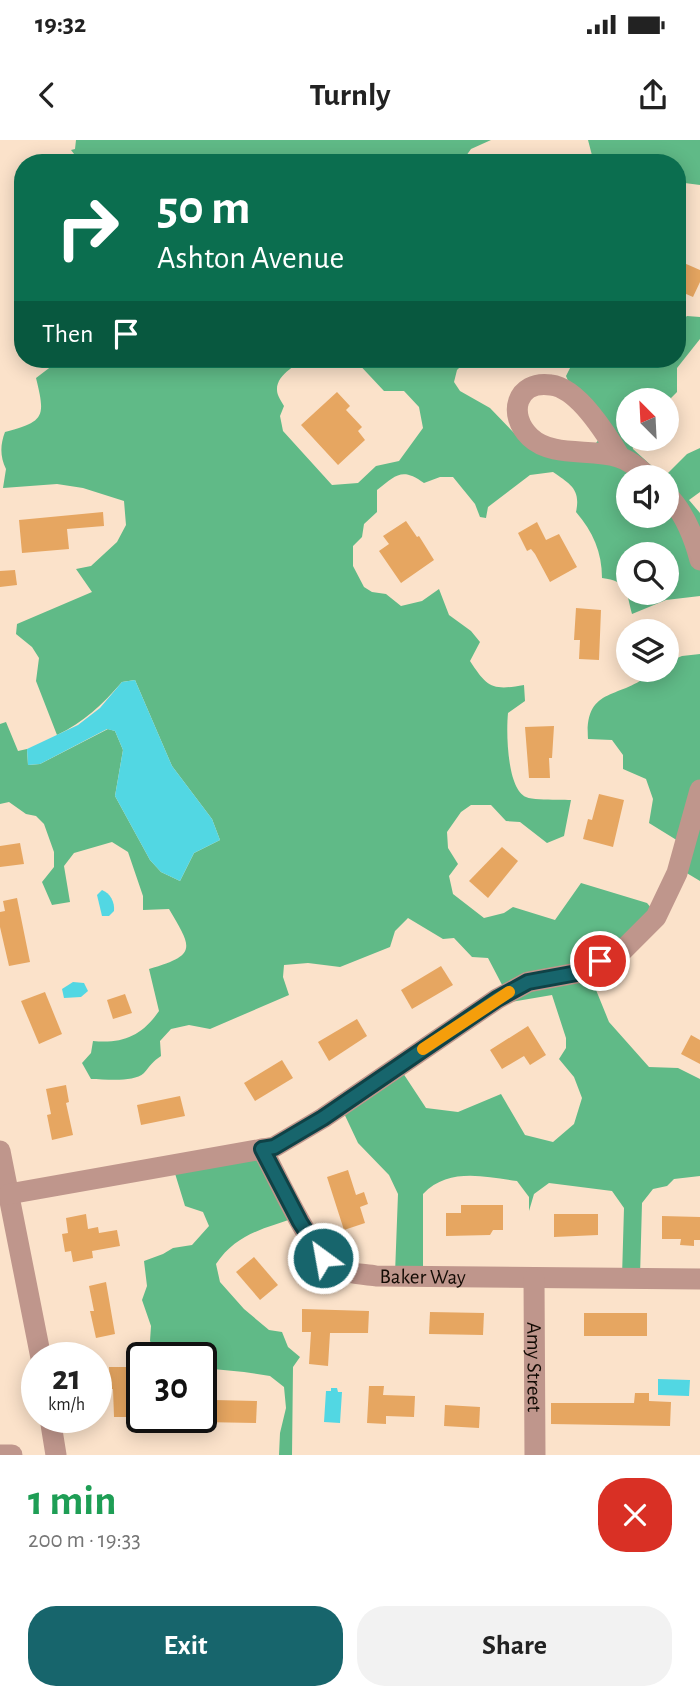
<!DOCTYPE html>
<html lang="en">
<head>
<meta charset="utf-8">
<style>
  body { margin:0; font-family:"Alegreya Sans",sans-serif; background:#f2f2f2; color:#222; height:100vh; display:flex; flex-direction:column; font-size:26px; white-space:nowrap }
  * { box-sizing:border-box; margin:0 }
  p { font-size:23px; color:#767676 }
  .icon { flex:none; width:38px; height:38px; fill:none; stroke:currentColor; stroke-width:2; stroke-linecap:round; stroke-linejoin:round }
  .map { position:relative; height:1315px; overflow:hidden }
  .side { display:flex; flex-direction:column; background:#fff; flex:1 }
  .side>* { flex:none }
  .banner { position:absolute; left:14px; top:14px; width:672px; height:214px; border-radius:28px; box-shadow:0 4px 18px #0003; background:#0b6e4f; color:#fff; overflow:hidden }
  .needle { width:46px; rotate:336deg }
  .fabs { position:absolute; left:616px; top:248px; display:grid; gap:14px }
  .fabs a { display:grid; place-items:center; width:63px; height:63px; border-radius:50%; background:#fff; box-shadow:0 4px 18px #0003; font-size:35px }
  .speed { position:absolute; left:21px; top:1202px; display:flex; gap:14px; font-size:35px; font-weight:700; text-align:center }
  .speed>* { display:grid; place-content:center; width:91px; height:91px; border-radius:50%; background:#fff; box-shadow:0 4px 18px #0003; line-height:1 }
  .speed small { font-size:18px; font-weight:400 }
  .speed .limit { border:4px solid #111; border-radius:10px; background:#fff; color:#111 }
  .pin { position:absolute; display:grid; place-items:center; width:60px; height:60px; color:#fff; margin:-30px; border:4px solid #fff; border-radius:50%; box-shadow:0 2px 7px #0007 }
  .me { position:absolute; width:77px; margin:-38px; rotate:328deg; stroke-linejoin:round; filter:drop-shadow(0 0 5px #0008) }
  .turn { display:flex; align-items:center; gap:24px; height:147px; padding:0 28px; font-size:32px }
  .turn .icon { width:91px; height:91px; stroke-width:2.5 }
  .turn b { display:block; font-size:49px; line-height:60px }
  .then { display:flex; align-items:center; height:66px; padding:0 28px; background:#0003; gap:14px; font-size:26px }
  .round { display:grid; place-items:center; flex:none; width:74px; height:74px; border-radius:28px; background:#f2f2f2 }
  .overview { display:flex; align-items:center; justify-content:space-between; height:119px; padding:0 28px }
  h1 { font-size:42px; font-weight:700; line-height:52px; color:#1e9e55 }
  .action { display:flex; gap:14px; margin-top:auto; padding:14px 28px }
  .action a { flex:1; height:80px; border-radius:28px; background:#17656c; color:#fff; font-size:28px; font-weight:700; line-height:80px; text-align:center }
  .action a+a { background:#f2f2f2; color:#222 }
  .status { display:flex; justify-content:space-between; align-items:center; height:49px; padding:0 35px; background:#fff; direction:ltr }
  .status svg { height:19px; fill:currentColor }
  header { display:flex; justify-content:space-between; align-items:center; height:91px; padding:0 28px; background:#fff; font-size:32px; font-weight:700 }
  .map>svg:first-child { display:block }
  .forest { fill:#60ba87; fill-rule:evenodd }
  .water { fill:#52d7e3 }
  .building { fill:#e6a661 }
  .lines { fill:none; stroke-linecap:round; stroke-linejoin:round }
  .minor { stroke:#bf968c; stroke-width:21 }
  .route-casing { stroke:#0f4246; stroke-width:18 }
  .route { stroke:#17656c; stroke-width:12 }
  .slow { stroke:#f59e0b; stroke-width:12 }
  .labels { text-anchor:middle; stroke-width:5; stroke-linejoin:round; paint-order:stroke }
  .street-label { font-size:21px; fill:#130b04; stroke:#fdf3e9 }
</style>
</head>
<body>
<div class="status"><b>19:32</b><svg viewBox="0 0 49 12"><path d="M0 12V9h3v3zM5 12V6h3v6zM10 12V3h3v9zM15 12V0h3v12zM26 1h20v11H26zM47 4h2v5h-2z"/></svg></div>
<header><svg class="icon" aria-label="back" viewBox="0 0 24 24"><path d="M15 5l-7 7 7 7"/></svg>Turnly<svg class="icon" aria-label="share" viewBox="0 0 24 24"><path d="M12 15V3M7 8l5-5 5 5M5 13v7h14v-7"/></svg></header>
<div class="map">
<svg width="700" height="1315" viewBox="0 0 700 1315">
  <rect width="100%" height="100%" fill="#fbe2ca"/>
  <!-- forest -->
  <g class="forest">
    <polygon points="76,0 491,0 471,9 461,23 81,23 71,10 75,9"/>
    <polygon points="588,0 700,0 700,45 677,42 677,23 594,23"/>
    <path d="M687,176L700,177V199L677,228V252L667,262L628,261V299H638L632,304L633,309L664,337L687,314L700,308V352L689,360L700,373V456L666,460L632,474C626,451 628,441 602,438C602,412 593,392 576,372C581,349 570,344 553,332L530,335L488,367L486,378L480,377L475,364L453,337H440L424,343C402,327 396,335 377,350V372L364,384L362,397L353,406V426L364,447L372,452L386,454L401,466L422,461L439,449L449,475L471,491L480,502L470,521C487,547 492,551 524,545L525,561L508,573C506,592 507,649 526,657C535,661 561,659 571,660L564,696L547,703L520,682L506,681L491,665H471L461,672L447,692L448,708L458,724L449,736L453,754L484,778L504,773L513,767L555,780L581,743L647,763L652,769L615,838L594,845L609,882L649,927L678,928L700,939V1036L674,1039L667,1046L653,1049L642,1063L640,1137H622L624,1068L612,1051L549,1043L534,1054L529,1071V1057L517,1041C485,1037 449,1027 423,1054V1134H395L398,1054L389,1035L358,1003L341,967L399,927L426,968L458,972L501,954L525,995L553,1002L574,984L582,958L574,937L559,919L566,908V898L552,855L511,862L488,818L472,817L454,798L443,799L408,778L395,791L390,807L340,827L308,823L284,825L283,837L289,855L210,889L189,885L171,889L160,901L161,916C153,921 150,926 144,933C133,943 105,939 91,939L82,923L91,913L93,901C122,904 142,896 159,871L149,829C198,815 192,808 169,769L143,770V756L128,712L112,702L74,713L64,726L70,762L52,765L42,742L54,727V712L44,684L36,676L26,674L9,662L0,664V584L6,582L18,611L27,609L28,625L40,624L108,589L115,591L123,610L115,656L150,720L161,732L180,741L194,713L220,700L212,679L172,626L135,540L122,542C102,565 84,582 57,595L36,541L39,518L32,507L16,494L17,484L92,452L76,429L91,426L117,402L126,385L124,361L83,348L57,344L3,348L6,329C0,317 0,305 5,292C44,281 46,278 36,238L61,219H310C298,222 276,235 277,250C277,255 281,261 284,266L280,276L283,291L332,345L358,343L376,326L399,321L423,288L419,267L404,251H384L354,219H458L462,225L457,230L454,242L460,251L490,268L518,297L587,314L609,287L574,254L566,236L572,224L599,222L634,227L643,219H677V185ZM628,338H667V376H628ZM628,415H667V453H628Z"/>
    <path d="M700,514V741L680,729L683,704L649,683L653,659L646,639L623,629V615L612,600L588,599C584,543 625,561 653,530H667V522L682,516Z"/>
    <path d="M249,1010L297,1077C264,1089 237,1093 216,1124L220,1142L244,1169L269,1190L282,1192L288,1207L300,1217L293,1227L292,1315H279L280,1293L286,1268L284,1247L270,1236L244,1232L213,1229L201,1238V1218H160L150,1201L151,1186L142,1160L147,1146L144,1121L163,1114L173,1108L192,1105L209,1086L203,1072L185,1066L173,1027Z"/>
  </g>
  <!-- water -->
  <g class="water">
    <polygon points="135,540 172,626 212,679 220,700 194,713 180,741 161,732 150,720 115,656 123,610 115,591 107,589 40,624 28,625 27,609 78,585 100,568 122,542"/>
    <path d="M102,750C110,753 115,762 114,771L109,776H102L97,755Z"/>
    <polygon points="73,842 84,843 88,851 81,857 64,858 62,849"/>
    <polygon points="658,1239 690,1240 689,1256 658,1255"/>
    <polygon points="331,1248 337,1248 338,1252 342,1252 340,1283 324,1282 326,1251 331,1251"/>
  </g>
  <!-- building -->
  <g class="building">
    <polygon points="677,120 700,130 700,142 693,157 677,150"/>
    <polygon points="337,252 350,266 346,270 362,287 358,291 365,300 338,325 301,285"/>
    <polygon points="103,372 104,386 67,389 69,409 22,413 19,380"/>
    <polygon points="406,381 417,397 419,396 434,420 401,443 379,411 389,404 383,396"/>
    <polygon points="537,382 546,400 559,394 577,427 550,442 535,414 531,409 527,411 518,393"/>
    <polygon points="15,430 17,445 0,447 0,431"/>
    <polygon points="576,468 601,470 599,520 579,519 580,500 574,500"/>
    <polygon points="554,586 552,618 549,618 550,638 529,638 525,587"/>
    <polygon points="599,654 624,660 613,707 583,699 588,679 592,680"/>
    <polygon points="20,703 24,724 0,727 0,706"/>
    <polygon points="502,707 518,721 488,758 469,741"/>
    <polygon points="17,758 30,822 9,826 0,787 0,772 5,771 3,761"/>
    <polygon points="441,826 453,845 412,869 401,850"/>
    <polygon points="45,852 62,894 39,904 21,861"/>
    <polygon points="125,854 132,873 113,879 107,860"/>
    <polygon points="357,879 367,896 329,921 318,902"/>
    <polygon points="528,886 546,915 530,925 524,916 502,929 490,910"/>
    <polygon points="691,895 700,900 700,924 681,914"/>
    <polygon points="282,920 293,938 255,961 244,943"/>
    <polygon points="66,945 69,962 66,963 73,995 52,1000 47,975 51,974 46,949"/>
    <polygon points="180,956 185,976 141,985 137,965"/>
    <polygon points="348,1030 356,1055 364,1052 368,1064 360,1067 365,1083 344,1090 327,1037"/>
    <polygon points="461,1065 503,1065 503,1090 493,1090 490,1095 446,1096 446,1073 461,1073"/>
    <polygon points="86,1074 88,1089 98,1087 99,1093 117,1090 120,1106 92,1111 93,1118 73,1122 71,1111 65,1112 62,1094 68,1093 66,1078"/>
    <polygon points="554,1074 598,1074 598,1095 554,1097"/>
    <polygon points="662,1076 700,1077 700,1100 694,1100 694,1106 680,1105 681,1099 662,1099"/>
    <polygon points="254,1117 278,1145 260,1160 236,1132"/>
    <polygon points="106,1142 115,1194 96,1198 90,1171 94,1171 89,1146"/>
    <polygon points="302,1169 369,1171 368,1193 330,1193 328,1226 309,1224 311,1192 302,1192"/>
    <polygon points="430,1172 484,1173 483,1195 429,1194"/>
    <rect x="584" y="1173" width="63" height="23"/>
    <polygon points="109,1227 129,1227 130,1247 142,1246 142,1265 135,1265 136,1277 114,1277 113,1249 110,1249"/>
    <polygon points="369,1246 384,1246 383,1255 415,1256 414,1277 386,1276 386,1284 367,1283"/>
    <polygon points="635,1253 649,1253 649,1261 671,1262 670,1286 551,1284 551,1263 634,1263"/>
    <polygon points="214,1260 257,1261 256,1283 201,1282 202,1261"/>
    <polygon points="445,1265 480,1267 479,1288 444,1286"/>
  </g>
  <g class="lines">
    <!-- minor -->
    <g class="minor">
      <path d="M620,317C607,295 578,248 551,245C516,240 507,275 530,297C552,318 591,308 618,317C630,320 640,329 649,338"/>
      <path d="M667,355C684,372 694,397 700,420"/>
      <path id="s1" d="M262,1009C277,1035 313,1119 338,1129C349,1134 364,1134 376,1136L700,1139"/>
      <polyline points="0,1011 41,1218"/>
      <polyline points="9,1054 274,1007 323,978 497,859 528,842 577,833 623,810 656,777 677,733 700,650"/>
      <path id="s2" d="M534,1139L535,1315"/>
      <polyline points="50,1278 56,1315"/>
      <polyline points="0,1315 12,1315"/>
    </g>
  </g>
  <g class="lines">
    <!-- route casing -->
    <g class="route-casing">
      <polyline id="route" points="323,1118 300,1082 262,1009 274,1007 323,978 497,859 528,842 577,833 600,821"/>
    </g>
    <!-- route -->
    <use href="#route" class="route"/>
    <!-- slow -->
    <polyline class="slow" points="423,909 509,852"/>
  </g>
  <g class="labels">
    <!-- street labels -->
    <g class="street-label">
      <text dy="7" stroke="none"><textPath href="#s1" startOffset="229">Baker Way</textPath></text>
      <text dy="7" stroke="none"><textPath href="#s2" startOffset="88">Amy Street</textPath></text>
    </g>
  </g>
</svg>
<div class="fabs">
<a><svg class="needle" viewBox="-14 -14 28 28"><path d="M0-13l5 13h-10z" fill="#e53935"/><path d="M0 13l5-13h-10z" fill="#767676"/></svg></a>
<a><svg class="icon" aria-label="sound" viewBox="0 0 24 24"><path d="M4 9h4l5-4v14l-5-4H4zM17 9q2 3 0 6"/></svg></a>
<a><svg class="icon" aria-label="search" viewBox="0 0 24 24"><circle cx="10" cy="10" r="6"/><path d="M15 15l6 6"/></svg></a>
<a><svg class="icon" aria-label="layers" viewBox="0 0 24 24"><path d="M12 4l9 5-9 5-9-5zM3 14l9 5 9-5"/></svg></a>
</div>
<div class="speed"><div>21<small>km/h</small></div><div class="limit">30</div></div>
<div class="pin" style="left:600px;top:821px;background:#d93025"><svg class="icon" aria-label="arrive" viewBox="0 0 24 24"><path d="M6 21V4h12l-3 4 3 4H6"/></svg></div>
<svg class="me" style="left:323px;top:1118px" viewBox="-20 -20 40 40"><circle r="17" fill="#17656c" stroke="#fff" stroke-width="3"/><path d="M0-11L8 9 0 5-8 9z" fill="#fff"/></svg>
<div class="banner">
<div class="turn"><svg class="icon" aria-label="right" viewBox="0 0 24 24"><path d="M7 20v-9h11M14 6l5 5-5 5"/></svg><div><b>50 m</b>Ashton Avenue</div></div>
<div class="then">Then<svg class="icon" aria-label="arrive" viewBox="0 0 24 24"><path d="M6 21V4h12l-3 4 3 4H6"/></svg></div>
</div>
</div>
<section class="side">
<div class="overview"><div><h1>1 min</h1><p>200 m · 19:33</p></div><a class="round" style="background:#d93025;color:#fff"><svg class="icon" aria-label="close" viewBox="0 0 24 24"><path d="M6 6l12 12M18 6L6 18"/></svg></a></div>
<div class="action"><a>Exit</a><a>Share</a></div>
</section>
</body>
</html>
